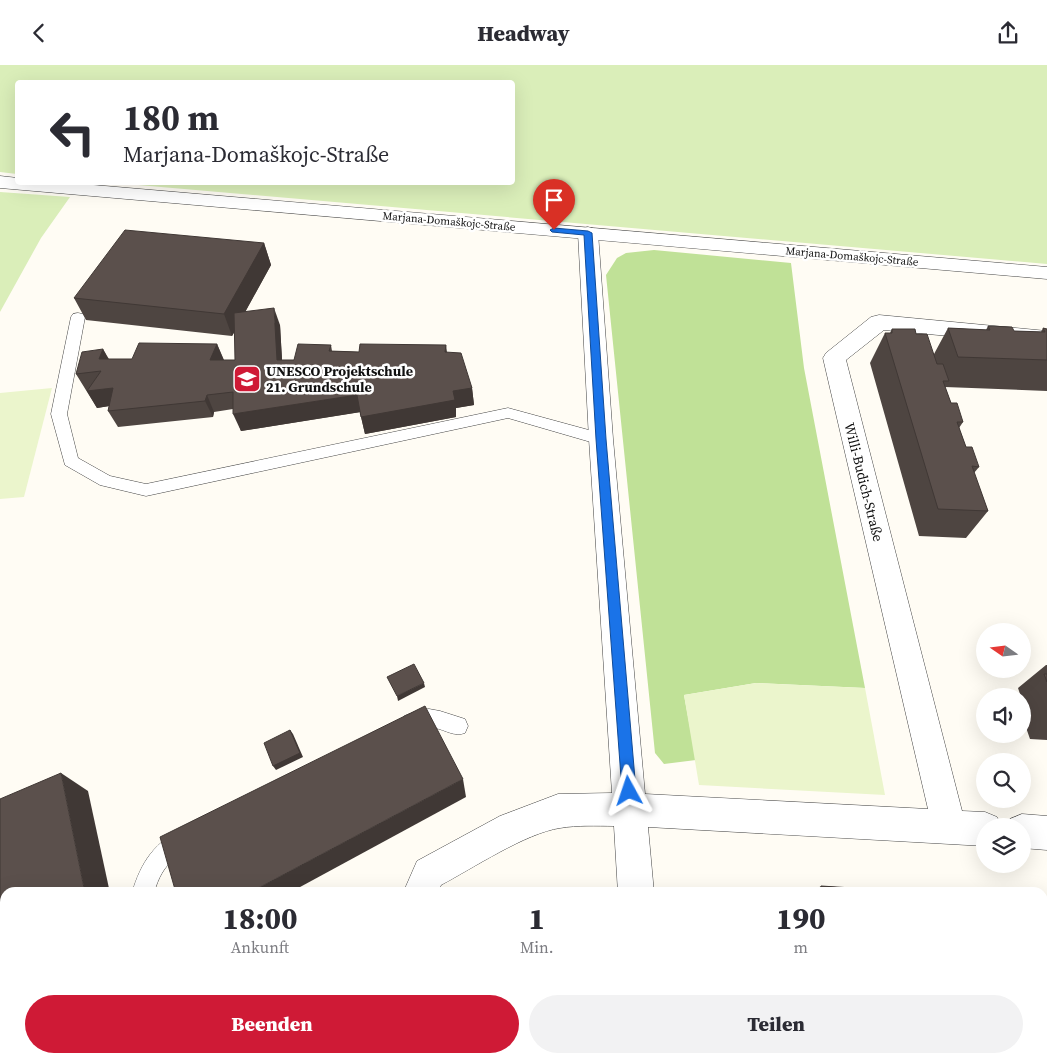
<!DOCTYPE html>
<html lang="de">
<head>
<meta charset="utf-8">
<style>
  body { margin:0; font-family:"Source Serif 4",serif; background:#f2f2f3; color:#2b2b33; height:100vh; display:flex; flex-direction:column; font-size:19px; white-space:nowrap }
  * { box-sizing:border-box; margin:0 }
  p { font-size:16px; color:#7c7c81 }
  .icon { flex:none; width:28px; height:28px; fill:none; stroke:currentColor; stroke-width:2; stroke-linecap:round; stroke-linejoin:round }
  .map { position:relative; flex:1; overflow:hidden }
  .drawer { position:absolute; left:0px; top:822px; width:1048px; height:176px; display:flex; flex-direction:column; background:#fff; border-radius:15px 15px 0 0; box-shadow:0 5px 20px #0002 }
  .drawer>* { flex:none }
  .banner { position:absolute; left:15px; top:15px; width:500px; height:105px; border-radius:5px; box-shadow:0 5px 20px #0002; background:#fff; color:#2b2b33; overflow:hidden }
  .needle { width:32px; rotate:284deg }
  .controls { position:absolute; left:976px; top:558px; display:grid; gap:10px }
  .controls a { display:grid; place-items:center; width:55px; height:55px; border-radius:50%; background:#fff; box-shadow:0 5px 20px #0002; font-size:25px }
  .pin { position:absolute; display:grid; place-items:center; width:42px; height:42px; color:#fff; margin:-51px -21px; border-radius:50% 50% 50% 0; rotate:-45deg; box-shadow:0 0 5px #0007 }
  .pin .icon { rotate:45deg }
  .me { position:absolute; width:55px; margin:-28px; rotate:355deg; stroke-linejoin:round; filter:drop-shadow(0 0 4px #0008) }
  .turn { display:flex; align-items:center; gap:18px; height:105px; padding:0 25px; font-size:22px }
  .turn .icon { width:65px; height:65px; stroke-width:2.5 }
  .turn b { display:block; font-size:35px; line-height:42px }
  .eta { display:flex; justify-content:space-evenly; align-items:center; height:85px; text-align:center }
  .eta b { font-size:30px; font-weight:800; line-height:35px }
  .primary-button { display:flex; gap:10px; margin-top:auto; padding:10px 25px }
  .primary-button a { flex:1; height:58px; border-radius:30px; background:#cf1a36; color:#fff; font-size:20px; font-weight:800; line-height:58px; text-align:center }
  .primary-button a+a { background:#f2f2f3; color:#2b2b33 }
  header { display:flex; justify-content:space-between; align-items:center; height:65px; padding:0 25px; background:#fff; font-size:22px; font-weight:800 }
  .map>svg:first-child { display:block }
  .green { fill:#daeeb9 }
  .forest { fill:#c0e197 }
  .pitch { fill:#ebf5cc }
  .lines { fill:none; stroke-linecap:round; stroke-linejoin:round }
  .service-casing { stroke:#444; stroke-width:1 }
  .minor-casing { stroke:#444; stroke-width:1 }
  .tertiary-casing { stroke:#444; stroke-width:1 }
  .service { fill:#fff; fill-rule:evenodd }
  .minor { fill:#fff; fill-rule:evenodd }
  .tertiary { fill:#fff; fill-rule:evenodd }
  .wall { fill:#4e4541 }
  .shaded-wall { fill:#403835 }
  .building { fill:#5b504c; stroke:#403835 }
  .route { fill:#1a73e8; stroke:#114b97 }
  .labels { text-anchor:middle; stroke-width:5; stroke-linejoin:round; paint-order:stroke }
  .far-street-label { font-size:11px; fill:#111; stroke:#fff }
  .poi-label { font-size:14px; font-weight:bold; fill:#111; stroke:#fff; text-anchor:start }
  .street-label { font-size:14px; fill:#111; stroke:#fff }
</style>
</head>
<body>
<header><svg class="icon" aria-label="back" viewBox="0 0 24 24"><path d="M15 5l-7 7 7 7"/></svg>Headway<svg class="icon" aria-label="share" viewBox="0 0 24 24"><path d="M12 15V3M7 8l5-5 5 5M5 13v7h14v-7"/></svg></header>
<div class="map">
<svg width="1047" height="998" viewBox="0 0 1047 998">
  <rect width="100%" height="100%" fill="#fffcf4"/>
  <!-- green -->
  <g class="green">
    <polygon points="0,0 1047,0 1047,199 115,118 512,118 512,18 18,18 17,109 0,107"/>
    <polygon points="0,127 70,132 41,173 0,247"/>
  </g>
  <!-- forest -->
  <polygon class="forest" points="654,185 791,198 804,303 865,623 756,618 684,630 696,695 664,699 655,688 606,210 617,193 626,188"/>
  <!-- pitch -->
  <g class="pitch">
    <polygon points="52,323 24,432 0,434 0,328"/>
    <polygon points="756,618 865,623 885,730 699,720 684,630"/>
  </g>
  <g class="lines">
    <!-- service casing -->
    <g class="service-casing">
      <g id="service">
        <polygon points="78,248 83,249 85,252 67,349 78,393 110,411 146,419 508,343 607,370 609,374 607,378 601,380 508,353 146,431 100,420 65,400 51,349 71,252 73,249"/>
        <path d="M429,644L440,646L465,654L468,661L465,668C454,672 446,665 435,663C423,662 414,669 404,665L401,658L404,651L417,646Z"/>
        <path d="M185,763L193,766L196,774C192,784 184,786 175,793C164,802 158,813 154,828H132C141,797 155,776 185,763Z"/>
        <polygon points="161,994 185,994 187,998 161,998"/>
      </g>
    </g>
    <!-- minor casing -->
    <g class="minor-casing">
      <g id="minor">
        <path d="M588,162L595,164L598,168L613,374L645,729L928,744L823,293L826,288L871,252L879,250L1047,266V280L884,265L846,295L962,746L985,747L997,752L1001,761H985V781L648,762L654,828H618L614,761C596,761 578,760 560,763C526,768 473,803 441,820L438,828H403L417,796L500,751L558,729L612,728L589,374L578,168L581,164Z"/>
        <polygon points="1022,749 1047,751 1047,785 1022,783 1022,761 1007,761 1010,754"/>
        <polygon points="188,994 231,994 229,998 186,998"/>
        <polygon points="628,994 668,994 669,998 629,998"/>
      </g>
    </g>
    <!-- tertiary casing -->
    <g class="tertiary-casing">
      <polygon id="tertiary" points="0,111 18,113 18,118 70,118 1047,202 1047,214 0,123"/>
    </g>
    <!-- service -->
    <use href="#service" class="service"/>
    <!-- minor -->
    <use href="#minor" class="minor"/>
    <!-- tertiary -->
    <use href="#tertiary" class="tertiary"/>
  </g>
  <!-- wall -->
  <g class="wall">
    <polygon points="264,178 271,200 245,247 280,260 282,295 294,295 331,280 332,286 359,287 446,280 447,287 472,323 474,340 456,343 456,352 365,369 360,347 241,366 233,344 214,347 213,352 118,362 108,346 109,341 97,343 76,309 103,284 108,294 132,294 217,279 224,295 235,295 235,266 232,271 86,255 74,233"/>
    <polygon points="988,261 1014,266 1041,267 1043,263 1047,264 1047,326 945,322 951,338 963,357 959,363 966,382 979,402 974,408 988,446 966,473 919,471 870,298 885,268 890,268 892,264 916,269 934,289 948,263 986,265"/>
    <polygon points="1046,600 1047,600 1047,675 1030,674 1022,651 1022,631 1017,631 1020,629 1018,623"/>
    <polygon points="821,821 930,828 811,828"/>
    <polygon points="1042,834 1047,835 1047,920 1042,920"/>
    <polygon points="755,994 858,994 859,998 755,998"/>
  </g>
  <!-- shaded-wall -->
  <g class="shaded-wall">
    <polygon points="264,178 271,200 232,271 224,249"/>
    <polygon points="274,243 280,260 283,312 277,295"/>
    <polygon points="217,279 224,296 210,295"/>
    <polygon points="103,284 113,301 99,294"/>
    <polygon points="113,323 122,339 97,343 87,326"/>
    <polygon points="472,323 474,340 456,343 456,352 365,369 361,352 453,326"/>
    <polygon points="207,330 214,347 213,352 205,336"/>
    <polygon points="357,330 361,347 241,366 233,349"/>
    <polygon points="424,618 425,622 398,636 397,631"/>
    <polygon points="290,665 293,669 303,692 276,705 273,701"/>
    <polygon points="61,708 88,726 110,828 85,828"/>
    <polygon points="463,714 466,732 289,828 249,828"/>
    <polygon points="97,994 126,994 127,998 98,998"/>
  </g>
  <!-- building -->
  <g class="building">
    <polygon points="125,165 264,178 224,249 74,233"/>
    <polygon points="274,243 277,295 294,295 298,279 331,280 329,286 359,287 360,279 446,280 445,287 461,288 472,323 453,326 455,335 361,352 357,330 233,349 233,327 207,330 205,336 108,346 113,323 87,326 101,306 76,309 82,287 103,284 99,294 132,294 139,278 217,279 210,295 235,295 234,248"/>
    <polygon points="988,261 1012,262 1014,266 1045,267 1043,263 1047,264 1047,295 958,292 948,263 990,265"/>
    <polygon points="892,264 915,264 916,269 927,269 937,299 943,299 949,316 943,316 951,338 957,338 963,357 957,357 966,382 972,382 979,402 972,401 988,446 938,444 885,268 892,268"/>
    <polygon points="414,599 424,618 397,631 387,612"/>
    <polygon points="1044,609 1047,609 1047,617"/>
    <polygon points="425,641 463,714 249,828 176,828 160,772"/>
    <polygon points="290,665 300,688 273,701 264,678"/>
    <polygon points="61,708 85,828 5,828 5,994 97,994 98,998 0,998 0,734"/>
    <polygon points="821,821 930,828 822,828"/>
    <polygon points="1042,834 1047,835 1047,910 1042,910"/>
    <polygon points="356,994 537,994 539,998 348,998"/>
    <polygon points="772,994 858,994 859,998 772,998"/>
  </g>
  <!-- route -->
  <polygon class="route" points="554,163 588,166 592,168 606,374 636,726 634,731 629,733 624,731 622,726 596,374 584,170 552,167 550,165"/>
  <!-- icons -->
  <defs>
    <g id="school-square" transform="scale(1.4375)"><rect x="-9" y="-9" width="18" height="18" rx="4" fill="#cf1a36" stroke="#fff"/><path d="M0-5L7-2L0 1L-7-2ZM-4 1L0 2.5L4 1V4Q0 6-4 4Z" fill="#fff"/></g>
  </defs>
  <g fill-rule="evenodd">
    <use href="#school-square" x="247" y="314"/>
  </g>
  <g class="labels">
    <!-- far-street labels -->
    <g class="far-street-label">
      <text transform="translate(449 156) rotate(5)" y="4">Marjana-Domaškojc-Straße</text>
      <text transform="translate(852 191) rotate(5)" y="4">Marjana-Domaškojc-Straße</text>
    </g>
    <!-- poi labels -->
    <g class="poi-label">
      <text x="266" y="311">UNESCO Projektschule<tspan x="266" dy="16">21. Grundschule</tspan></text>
    </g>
    <!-- street labels -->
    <g class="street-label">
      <text transform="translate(864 417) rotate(76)" y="5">Willi-Budich-Straße</text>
    </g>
  </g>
</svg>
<div class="controls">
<a><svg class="needle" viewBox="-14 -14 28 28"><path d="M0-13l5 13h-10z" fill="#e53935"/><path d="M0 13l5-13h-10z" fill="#7c7c81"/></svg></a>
<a><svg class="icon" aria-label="sound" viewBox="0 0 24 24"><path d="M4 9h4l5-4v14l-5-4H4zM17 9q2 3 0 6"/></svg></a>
<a><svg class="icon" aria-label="search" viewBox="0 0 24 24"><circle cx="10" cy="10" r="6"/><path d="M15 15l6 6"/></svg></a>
<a><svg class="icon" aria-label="layers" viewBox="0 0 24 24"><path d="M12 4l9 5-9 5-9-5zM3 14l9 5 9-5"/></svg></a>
</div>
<div class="pin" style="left:554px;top:165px;background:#d93025"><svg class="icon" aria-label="arrive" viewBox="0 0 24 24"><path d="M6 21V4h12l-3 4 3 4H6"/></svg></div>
<svg class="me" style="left:629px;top:726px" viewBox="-20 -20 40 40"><path d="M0-17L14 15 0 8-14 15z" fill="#1a73e8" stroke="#fff" stroke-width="4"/></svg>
<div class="banner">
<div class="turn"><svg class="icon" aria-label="left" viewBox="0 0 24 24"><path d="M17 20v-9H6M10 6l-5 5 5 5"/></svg><div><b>180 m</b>Marjana-Domaškojc-Straße</div></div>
</div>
<section class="drawer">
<div class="eta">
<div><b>18:00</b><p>Ankunft</p></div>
<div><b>1</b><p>Min.</p></div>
<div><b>190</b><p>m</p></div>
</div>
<div class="primary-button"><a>Beenden</a><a>Teilen</a></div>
</section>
</div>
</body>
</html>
